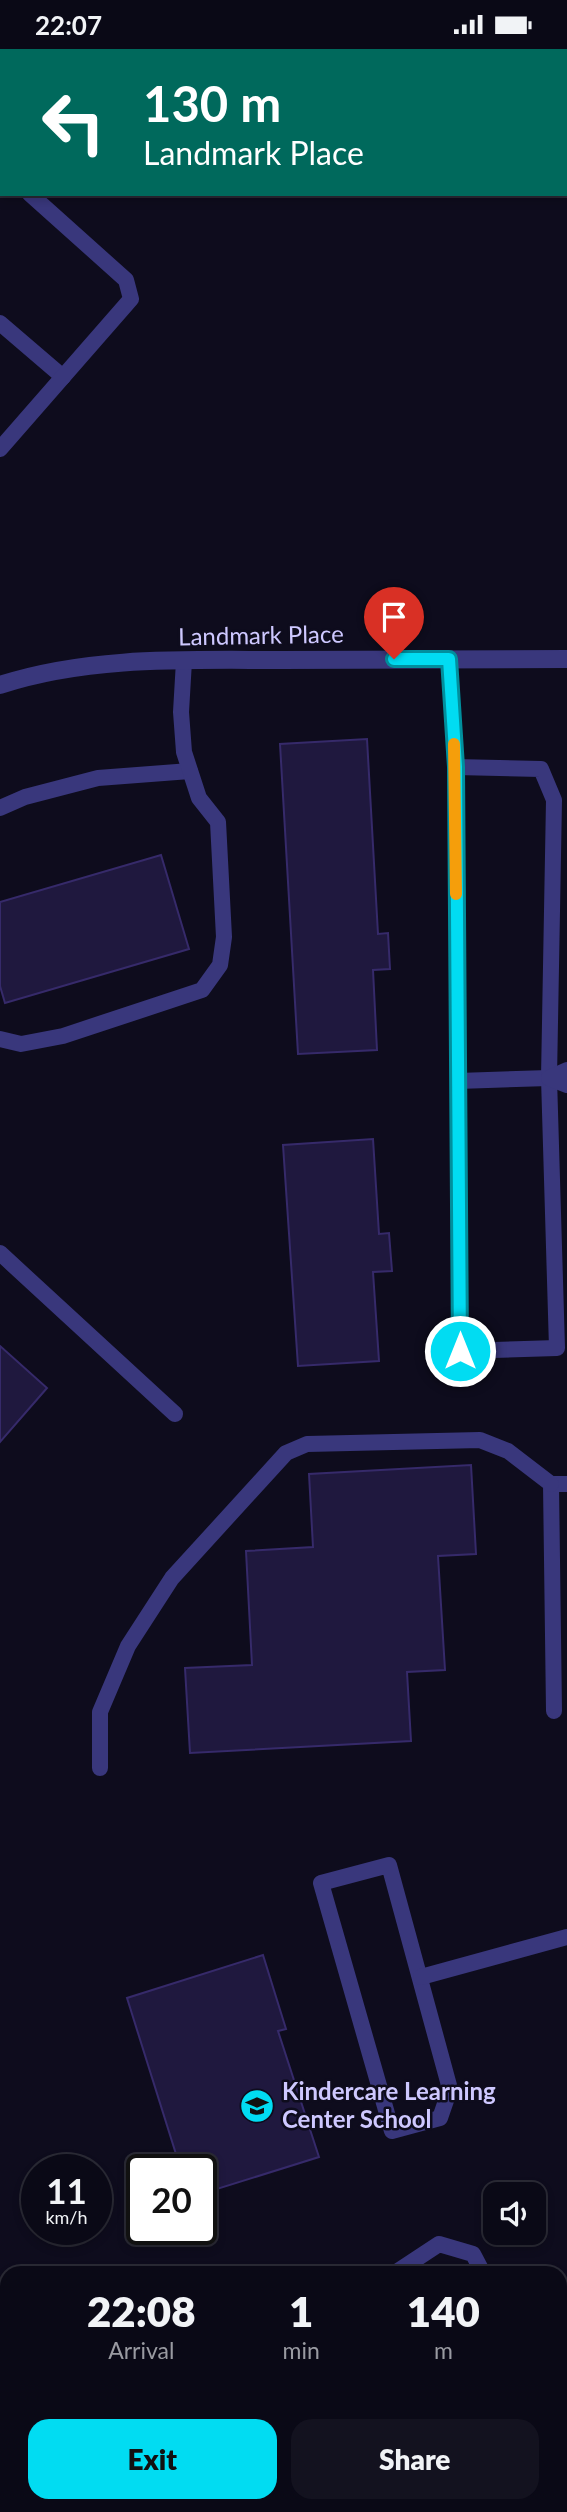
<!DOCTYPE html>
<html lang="en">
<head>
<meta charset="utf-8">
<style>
  body { margin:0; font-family:Lato,sans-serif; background:#13121f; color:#f1f3f6; height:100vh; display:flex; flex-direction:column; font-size:26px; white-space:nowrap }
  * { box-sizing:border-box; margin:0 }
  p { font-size:23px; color:#999aa1 }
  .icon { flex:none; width:38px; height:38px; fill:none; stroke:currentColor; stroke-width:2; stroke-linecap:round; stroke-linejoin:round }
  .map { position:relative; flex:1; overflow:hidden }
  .details { position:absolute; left:0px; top:2217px; width:567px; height:247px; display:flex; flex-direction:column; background:#0a0916; border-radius:21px 21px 0 0; box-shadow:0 4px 10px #0003,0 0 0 2px #2a2a35 }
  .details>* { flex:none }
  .banner { position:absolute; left:0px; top:0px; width:567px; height:147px; box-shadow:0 4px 10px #0003,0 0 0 2px #2a2a35; background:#00695c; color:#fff; overflow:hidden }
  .buttons { position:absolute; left:483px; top:2133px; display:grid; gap:14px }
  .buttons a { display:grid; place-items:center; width:63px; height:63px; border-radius:14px; background:#0a0916; box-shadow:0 4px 10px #0003,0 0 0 2px #2a2a35; font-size:35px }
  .speed { position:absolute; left:21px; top:2105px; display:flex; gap:14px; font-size:35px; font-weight:700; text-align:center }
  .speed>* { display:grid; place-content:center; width:91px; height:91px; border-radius:50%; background:#0a0916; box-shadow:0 4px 10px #0003,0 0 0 2px #2a2a35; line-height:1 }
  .speed small { font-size:18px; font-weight:400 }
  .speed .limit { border:4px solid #111; border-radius:10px; background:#fff; color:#111 }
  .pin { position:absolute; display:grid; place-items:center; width:60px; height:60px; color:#fff; margin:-72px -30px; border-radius:50% 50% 50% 0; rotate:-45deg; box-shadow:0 0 7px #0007 }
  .pin .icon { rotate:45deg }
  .me { position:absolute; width:77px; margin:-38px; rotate:0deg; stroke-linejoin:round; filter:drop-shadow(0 0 5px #0008) }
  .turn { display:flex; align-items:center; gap:24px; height:147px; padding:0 28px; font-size:32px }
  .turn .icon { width:91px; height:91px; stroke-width:2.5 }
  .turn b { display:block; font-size:49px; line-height:60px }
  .eta { display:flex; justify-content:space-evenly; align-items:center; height:119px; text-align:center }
  .eta b { font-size:42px; font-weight:800; line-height:49px }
  .action { display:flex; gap:14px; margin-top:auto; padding:14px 28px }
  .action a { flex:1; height:80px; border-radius:21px; background:#01dcf2; color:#111; font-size:28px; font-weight:800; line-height:80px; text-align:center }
  .action a+a { background:#13121f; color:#f1f3f6 }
  .status { display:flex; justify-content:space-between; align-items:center; height:49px; padding:0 35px; background:#0a0916; direction:ltr }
  .status svg { height:19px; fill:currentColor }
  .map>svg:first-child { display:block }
  .building { fill:#1f183e; stroke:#362a6a; stroke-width:2 }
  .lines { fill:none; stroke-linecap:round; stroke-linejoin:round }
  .service { stroke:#39377c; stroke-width:16 }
  .minor { stroke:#39377c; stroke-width:18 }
  .route-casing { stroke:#018f9d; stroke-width:18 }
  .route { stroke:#01dcf2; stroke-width:12 }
  .slow { stroke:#f59e0b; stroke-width:12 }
  .labels { text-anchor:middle; stroke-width:5; stroke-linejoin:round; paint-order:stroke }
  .street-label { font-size:24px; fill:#cec8ff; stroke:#0e0c1d }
  .poi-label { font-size:24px; font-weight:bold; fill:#cec8ff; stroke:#0e0c1d; text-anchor:start }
</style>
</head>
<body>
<div class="status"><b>22:07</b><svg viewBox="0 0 49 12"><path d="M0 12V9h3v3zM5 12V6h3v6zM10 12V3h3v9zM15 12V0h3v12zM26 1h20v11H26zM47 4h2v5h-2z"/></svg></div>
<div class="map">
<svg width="567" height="2463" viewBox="0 0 567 2463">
  <rect width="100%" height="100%" fill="#0e0c1d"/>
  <!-- building -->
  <g class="building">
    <polygon points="39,0 148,0 144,2"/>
    <polygon points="313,0 435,0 436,2 314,2"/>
    <polygon points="367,690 378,885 388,884 390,920 373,921 377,1001 298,1005 280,695"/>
    <polygon points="161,806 189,900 5,954 0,937 0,853"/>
    <polygon points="373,1090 379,1185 389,1184 392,1222 373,1223 379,1312 298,1317 283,1096"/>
    <polygon points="0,1297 47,1339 0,1393"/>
    <polygon points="471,1416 476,1505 438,1507 445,1621 407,1623 411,1692 190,1704 185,1619 252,1616 246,1502 313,1498 309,1425"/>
    <polygon points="263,1906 286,1980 278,1982 319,2108 201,2145 201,2121 181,2121 127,1949"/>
  </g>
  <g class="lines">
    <!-- service -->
    <g class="service">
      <polyline points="0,118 2,120"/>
      <polyline points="0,274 63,328"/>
      <polyline points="0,400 131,250 126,231 30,145"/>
      <polyline points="449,610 456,718 460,1302 557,1299 549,1029 458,1032"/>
      <polyline points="456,718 541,720 554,751 549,1029"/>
      <polyline points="0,759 25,748 98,729 190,722"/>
      <polyline points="0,990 21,995 63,987 202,941 220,916 224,888 218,773 199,749 184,703 181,663 184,612"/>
      <polyline points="567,1021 549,1029 567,1036"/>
      <polyline points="0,1204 175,1365"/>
      <polyline points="554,1662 551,1435 567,1435"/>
      <polyline points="100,1719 100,1663 128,1597 172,1529 286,1404 307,1395 480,1391 508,1402 551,1435"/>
      <polygon points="389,1816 450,2040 440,2069 392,2082 321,1834"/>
      <polyline points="421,1928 567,1888"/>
      <polyline points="395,2224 439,2195 473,2205 483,2224"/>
      <polyline points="560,2358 567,2362"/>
      <polyline points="460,2457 461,2463"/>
      <polyline points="90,2463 100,2457"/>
      <polyline points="193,2463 203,2457"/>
    </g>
    <!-- minor -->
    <path class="minor" d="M0,636C89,607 187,611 280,611C375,610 471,610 567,610"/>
  </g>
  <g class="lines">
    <!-- route casing -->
    <g class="route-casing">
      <polyline id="route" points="394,610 449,610 456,718 460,1302"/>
    </g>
    <!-- route -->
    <use href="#route" class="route"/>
    <!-- slow -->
    <polyline class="slow" points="454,695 456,845"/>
  </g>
  <!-- icons -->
  <defs>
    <g id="school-disc" transform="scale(1.75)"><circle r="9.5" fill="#01dcf2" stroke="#0e0c1d"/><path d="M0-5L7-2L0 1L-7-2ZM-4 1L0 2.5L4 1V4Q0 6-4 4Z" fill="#111"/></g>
  </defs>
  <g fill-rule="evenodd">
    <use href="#school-disc" x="257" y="2057"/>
  </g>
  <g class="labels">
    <!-- street labels -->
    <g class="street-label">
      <text transform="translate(261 587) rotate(-1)" y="8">Landmark Place</text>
    </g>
    <!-- poi labels -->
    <g class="poi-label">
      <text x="282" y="2051">Kindercare Learning<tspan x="282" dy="28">Center School</tspan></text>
    </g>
  </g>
</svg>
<div class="buttons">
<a><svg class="icon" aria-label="sound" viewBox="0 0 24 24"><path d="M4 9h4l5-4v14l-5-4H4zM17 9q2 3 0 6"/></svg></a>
</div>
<div class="speed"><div>11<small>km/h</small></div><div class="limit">20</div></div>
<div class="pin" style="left:394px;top:610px;background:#d93025"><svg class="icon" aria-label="arrive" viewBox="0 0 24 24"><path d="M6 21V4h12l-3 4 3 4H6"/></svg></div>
<svg class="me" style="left:460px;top:1302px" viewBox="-20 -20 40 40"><circle r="17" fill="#01dcf2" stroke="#fff" stroke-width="3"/><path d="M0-11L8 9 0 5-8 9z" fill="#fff"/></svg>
<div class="banner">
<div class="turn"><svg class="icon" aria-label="left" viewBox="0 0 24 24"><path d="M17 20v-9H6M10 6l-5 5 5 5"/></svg><div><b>130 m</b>Landmark Place</div></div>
</div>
<section class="details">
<div class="eta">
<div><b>22:08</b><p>Arrival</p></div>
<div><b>1</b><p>min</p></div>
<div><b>140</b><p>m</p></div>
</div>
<div class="action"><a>Exit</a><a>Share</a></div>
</section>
</div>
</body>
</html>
